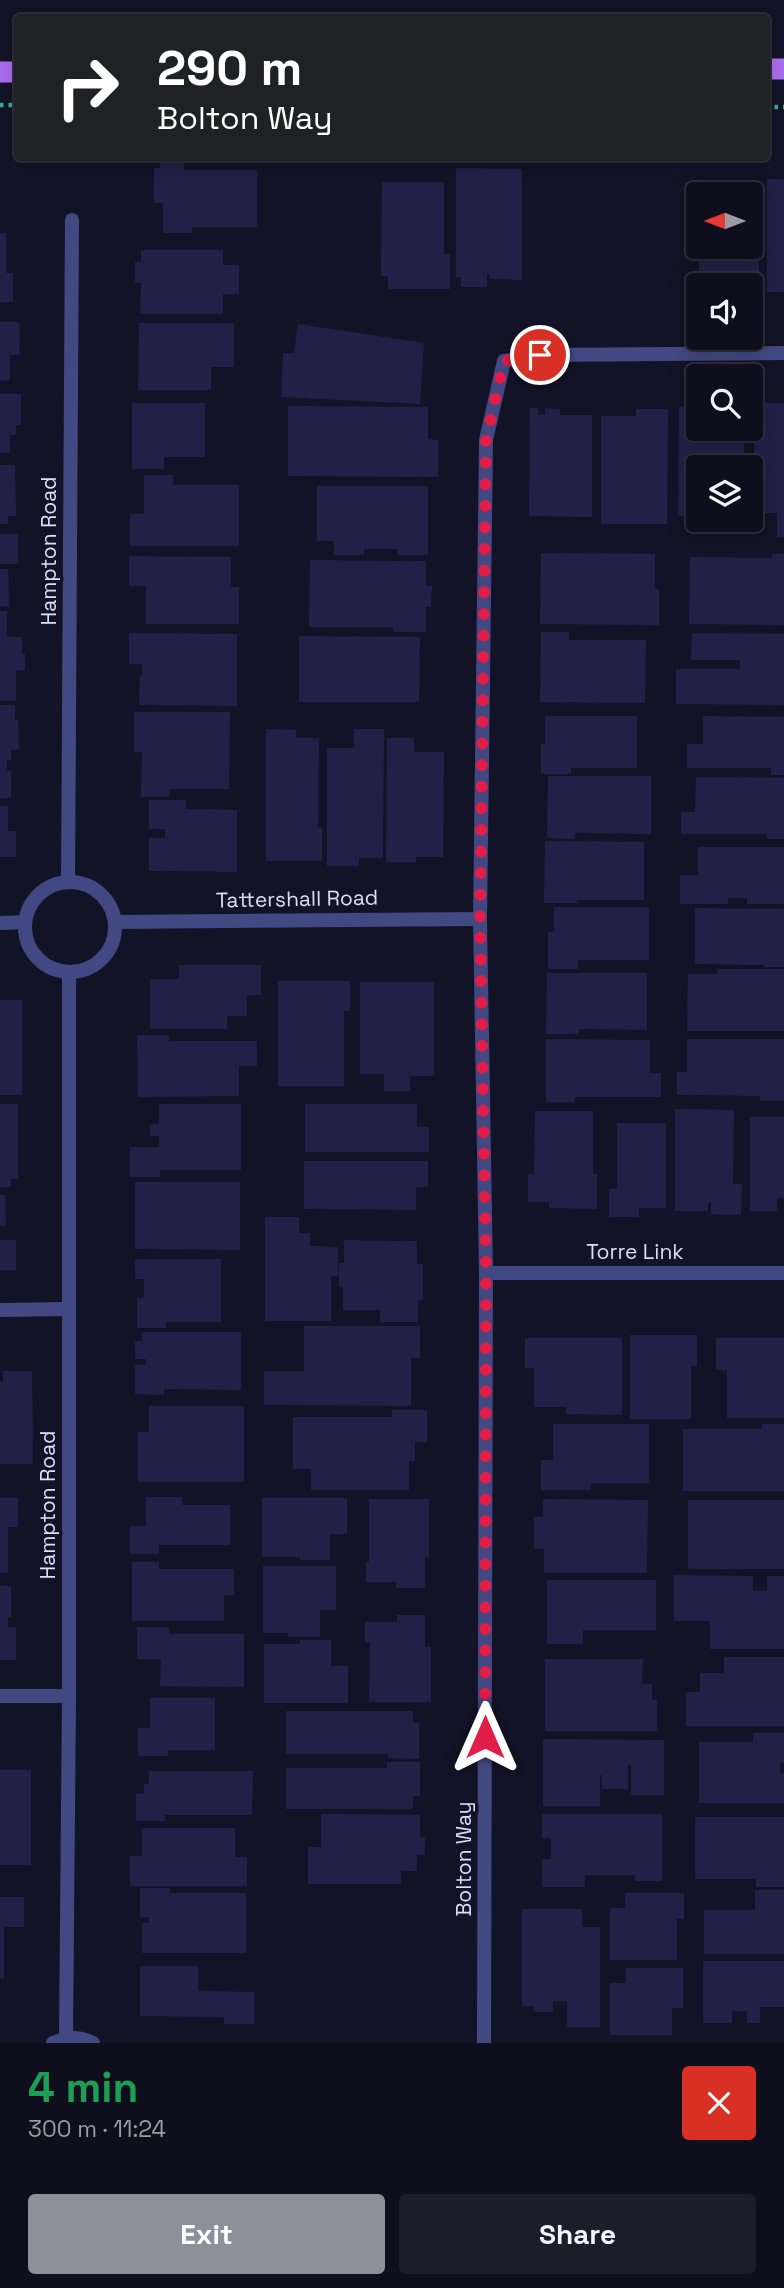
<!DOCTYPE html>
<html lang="en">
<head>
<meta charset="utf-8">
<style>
  body { margin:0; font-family:"Space Grotesk",sans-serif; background:#1c1c2a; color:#f1f3f6; height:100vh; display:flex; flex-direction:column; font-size:26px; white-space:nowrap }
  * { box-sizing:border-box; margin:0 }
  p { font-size:23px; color:#9b9ca4 }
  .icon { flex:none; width:38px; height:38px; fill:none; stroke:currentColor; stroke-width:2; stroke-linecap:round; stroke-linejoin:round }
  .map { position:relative; height:2043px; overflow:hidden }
  .side { display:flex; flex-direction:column; background:#0e0e1d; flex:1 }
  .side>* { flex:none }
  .guide { position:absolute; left:14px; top:14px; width:756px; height:147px; border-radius:7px; box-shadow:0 4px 18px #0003,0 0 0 2px #2e2e3b; background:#202124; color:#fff; overflow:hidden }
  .needle { width:46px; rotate:270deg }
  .buttons { position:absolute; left:686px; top:182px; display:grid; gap:14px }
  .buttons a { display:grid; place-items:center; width:77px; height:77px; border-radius:7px; background:#0e0e1d; box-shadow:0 4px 18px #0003,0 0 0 2px #2e2e3b; font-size:35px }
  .pin { position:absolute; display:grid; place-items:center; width:60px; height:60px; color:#fff; margin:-30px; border:4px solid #fff; border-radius:50%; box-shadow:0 2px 7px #0007 }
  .me { position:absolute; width:77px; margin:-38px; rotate:0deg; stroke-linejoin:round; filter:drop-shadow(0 0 5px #0008) }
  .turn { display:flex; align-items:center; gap:24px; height:147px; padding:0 28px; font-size:32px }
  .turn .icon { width:91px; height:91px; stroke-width:2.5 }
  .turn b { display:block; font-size:49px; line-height:60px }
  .round { display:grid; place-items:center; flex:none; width:74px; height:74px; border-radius:7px; background:#1c1c2a }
  .summary { display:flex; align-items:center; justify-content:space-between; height:119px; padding:0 28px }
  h1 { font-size:42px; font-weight:700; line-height:52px; color:#1e9e55 }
  .primary-button { display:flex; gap:14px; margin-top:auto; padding:14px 28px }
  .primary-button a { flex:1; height:80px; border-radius:7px; background:#8c9099; color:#fff; font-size:28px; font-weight:700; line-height:80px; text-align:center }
  .primary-button a+a { background:#1c1c2a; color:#f1f3f6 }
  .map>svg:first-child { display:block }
  .building { fill:#232047 }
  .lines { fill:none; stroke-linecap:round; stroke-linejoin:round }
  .path { stroke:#3cb098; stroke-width:4.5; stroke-dasharray:3.5 5; stroke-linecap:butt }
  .street { stroke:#424982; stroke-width:14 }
  .primary { stroke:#ad6ef1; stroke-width:21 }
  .route { stroke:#e11d48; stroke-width:12; stroke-dasharray:0 21.6 }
  .labels { text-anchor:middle; stroke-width:7; stroke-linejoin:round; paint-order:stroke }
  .street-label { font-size:21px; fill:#dcddfc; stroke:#131327 }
</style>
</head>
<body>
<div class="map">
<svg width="784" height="2043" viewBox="0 0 784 2043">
  <rect width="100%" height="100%" fill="#131327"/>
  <!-- building -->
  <g class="building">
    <polygon points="161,158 184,158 184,170 257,170 257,227 192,227 192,233 163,233 163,203 154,203 154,168 160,168"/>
    <polygon points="456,168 522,169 522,280 490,279 490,274 487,274 487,287 461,287 461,277 456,277"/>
    <rect x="767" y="179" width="17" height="113"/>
    <polygon points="699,181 754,182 754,253 759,253 759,284 731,283 731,276 699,276 699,247 751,247 751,194 699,194"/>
    <polygon points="382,182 444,182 444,254 450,254 450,289 388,289 388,276 381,276"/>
    <polygon points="0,233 6,233 6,273 13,273 13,302 0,302"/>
    <polygon points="141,250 223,250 223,265 239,265 239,294 223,294 223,314 140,314 141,283 135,283 135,262 141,262"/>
    <polygon points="0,322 19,322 20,355 10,355 10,380 0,381"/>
    <polygon points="139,323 234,323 234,367 211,367 211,390 138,390"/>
    <polygon points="298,324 424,343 420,404 281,397 283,353 294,353"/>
    <polygon points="0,394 21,394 21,425 16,425 16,435 10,435 10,453 0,453"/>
    <polygon points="690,402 698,402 698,429 744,429 744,467 698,467 698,516 678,516 679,407 690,407"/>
    <polygon points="132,403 205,403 205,457 164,457 164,469 132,469"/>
    <polygon points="754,403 784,403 784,537 777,537 777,513 754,513"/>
    <polygon points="288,406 428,407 428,439 438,440 438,477 288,476"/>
    <polygon points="530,408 538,408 538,415 545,415 545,408 560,409 560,415 592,415 592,517 529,516"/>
    <polygon points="636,409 668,409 667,524 601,524 601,416 636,416"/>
    <polygon points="0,465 15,465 16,516 8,516 8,524 0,524"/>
    <polygon points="144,475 173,475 173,485 239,485 239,546 130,546 130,514 144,514"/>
    <polygon points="317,486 428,486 428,555 398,555 398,549 364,549 364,555 334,555 334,541 317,541"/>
    <rect x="0" y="534" width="18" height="30"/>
    <polygon points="541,553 655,554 655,589 659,589 659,625 540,624"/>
    <polygon points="772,554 784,554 784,625 689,624 690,557 772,558"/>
    <polygon points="129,556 231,557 231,587 239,587 239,624 146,624 146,586 129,586"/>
    <polygon points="310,560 426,561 426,586 432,586 431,607 426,607 426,632 393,632 393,627 309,627"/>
    <polygon points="0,569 8,569 9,606 0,606"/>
    <polygon points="0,611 7,611 7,637 22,637 22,655 25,654 25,670 16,670 16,701 0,701"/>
    <polygon points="541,632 569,632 569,640 646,640 645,703 540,702"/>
    <polygon points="129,633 237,634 237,706 139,705 140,676 142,676 142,664 129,664"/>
    <polygon points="692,633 784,634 784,705 676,704 676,669 740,669 740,660 691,660"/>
    <polygon points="299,636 420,637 419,702 299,702"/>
    <polygon points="0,705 15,705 15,720 18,719 19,750 11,750 11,760 7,760 7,771 11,771 11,798 0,798"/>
    <polygon points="134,712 230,712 229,789 170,789 169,797 141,797 142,752 134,752"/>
    <polygon points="545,716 637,716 637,768 571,768 571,774 541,774 541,744 545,744"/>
    <polygon points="703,716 784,717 784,775 771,775 771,768 687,768 687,744 703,744"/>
    <polygon points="266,729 296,730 296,738 319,738 318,828 322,828 322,861 266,861"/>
    <polygon points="354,729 384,729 383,858 359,858 359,866 327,866 327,748 354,748"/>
    <polygon points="387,738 414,738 414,752 444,752 443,857 416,857 416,862 386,862"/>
    <polygon points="548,776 651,776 651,834 575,833 575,839 547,838"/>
    <polygon points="696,777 784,778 784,839 767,839 767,834 681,834 681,812 695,812"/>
    <polygon points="149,800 186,800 186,809 237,810 237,872 149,871 149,838 165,838 165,829 149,829"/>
    <polygon points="0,806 8,806 8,831 16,831 16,857 0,857"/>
    <polygon points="545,841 644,842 644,900 577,900 577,903 544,903"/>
    <polygon points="698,847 784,847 784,904 747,904 747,898 728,898 728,904 680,904 680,875 698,875"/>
    <polygon points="554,907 649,907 649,960 578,960 578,969 548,969 548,932 554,932"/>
    <polygon points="695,908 784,909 784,967 764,967 764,965 695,964"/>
    <polygon points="179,965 261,965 261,995 247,995 247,1016 227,1016 227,1029 150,1029 150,979 179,979"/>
    <polygon points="717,969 784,969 784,1031 687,1031 688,974 717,974"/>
    <polygon points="547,973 647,973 647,1030 579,1029 579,1034 546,1034"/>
    <polygon points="278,981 350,981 350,1011 344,1011 344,1086 278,1086"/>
    <polygon points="360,982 434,982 434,1076 410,1076 410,1091 384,1091 384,1074 360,1074"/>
    <rect x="0" y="1000" width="22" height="95"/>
    <polygon points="137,1035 169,1035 169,1041 257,1041 257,1066 239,1066 239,1096 138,1097"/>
    <polygon points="546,1039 650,1040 650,1073 661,1073 661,1097 575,1097 575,1102 546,1102"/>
    <polygon points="687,1039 784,1039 784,1101 760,1101 760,1096 677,1095 677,1072 687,1072"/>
    <polygon points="0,1104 18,1104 18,1179 11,1179 11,1187 0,1187"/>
    <polygon points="159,1104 241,1104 241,1170 160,1170 160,1177 130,1177 130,1147 159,1147 159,1136 150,1136 150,1124 159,1124"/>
    <polygon points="305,1104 417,1104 417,1127 429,1127 429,1152 305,1152"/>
    <polygon points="675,1109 734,1110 733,1184 742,1184 741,1215 711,1214 711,1202 708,1202 708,1211 675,1211"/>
    <polygon points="535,1111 593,1111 593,1174 597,1174 597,1209 549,1208 549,1202 528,1202 528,1174 534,1174"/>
    <polygon points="750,1117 784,1117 784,1198 777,1198 777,1211 750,1211"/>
    <polygon points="617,1123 666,1123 666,1208 639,1208 639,1217 609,1217 609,1189 617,1189"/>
    <polygon points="304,1161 428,1161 428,1187 416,1187 416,1210 304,1209"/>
    <polygon points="135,1182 240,1182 240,1250 135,1249"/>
    <polygon points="0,1195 5,1195 6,1226 0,1226"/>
    <polygon points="265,1217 299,1217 299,1233 310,1233 310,1246 338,1247 338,1276 331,1276 331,1321 265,1321"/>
    <rect x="0" y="1240" width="16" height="30"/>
    <polygon points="344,1240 417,1241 417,1264 423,1264 423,1300 418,1300 418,1322 380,1322 380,1310 343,1310 343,1287 339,1287 339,1263 344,1263"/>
    <polygon points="135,1259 221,1259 221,1322 166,1322 166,1328 137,1328 137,1298 144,1298 144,1279 135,1279"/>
    <polygon points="304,1326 420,1326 420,1358 411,1358 411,1406 264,1405 264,1371 304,1371"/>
    <polygon points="142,1332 241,1332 241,1390 164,1389 164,1395 135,1394 135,1365 146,1365 146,1359 135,1359 135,1341 142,1341"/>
    <polygon points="630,1335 697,1335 697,1366 691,1366 691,1419 630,1419"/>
    <polygon points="525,1338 622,1338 622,1415 566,1414 566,1407 534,1407 534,1368 525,1368"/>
    <polygon points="716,1338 784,1338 784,1418 727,1418 727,1370 716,1370"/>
    <polygon points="3,1371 32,1371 33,1464 0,1464 0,1382 3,1382"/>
    <polygon points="149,1406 244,1406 244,1482 138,1482 138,1432 149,1432"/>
    <polygon points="392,1410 427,1410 427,1442 415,1442 415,1461 409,1461 409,1490 311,1490 311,1469 293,1469 293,1417 392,1417"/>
    <polygon points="553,1424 649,1424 649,1483 591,1483 591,1490 541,1490 541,1460 553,1460"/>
    <polygon points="762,1424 784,1424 784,1491 683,1491 683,1429 762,1429"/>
    <polygon points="146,1497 182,1497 182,1505 230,1505 230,1545 159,1545 159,1554 130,1554 130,1526 146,1526"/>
    <polygon points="0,1498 18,1498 18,1527 8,1527 8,1573 0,1573"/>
    <polygon points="262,1498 347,1498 347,1534 330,1534 330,1560 300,1560 300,1557 262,1557"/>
    <polygon points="369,1499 429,1499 429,1557 425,1557 425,1588 396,1588 396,1582 366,1582 366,1562 369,1562"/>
    <polygon points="543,1499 648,1500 647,1573 544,1573 544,1549 534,1549 534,1517 543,1517"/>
    <rect x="688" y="1500" width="96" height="69"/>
    <polygon points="132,1562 159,1562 159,1569 234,1569 234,1595 224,1595 224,1621 132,1621"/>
    <polygon points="263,1566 336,1566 336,1610 320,1610 320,1637 288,1637 288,1633 263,1633"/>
    <polygon points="674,1575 753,1576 753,1591 767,1591 767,1576 784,1576 784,1649 710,1649 710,1621 674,1621"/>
    <polygon points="547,1580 656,1580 656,1630 583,1630 583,1644 547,1644"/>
    <polygon points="0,1586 11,1586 11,1617 8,1617 8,1627 16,1627 16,1660 0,1660"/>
    <polygon points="397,1615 425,1615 425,1647 431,1647 431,1702 369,1702 370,1642 365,1642 365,1622 397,1622"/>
    <polygon points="137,1627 169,1627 169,1634 244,1634 244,1687 160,1686 161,1659 137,1659"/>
    <polygon points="300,1640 331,1640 331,1666 348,1666 348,1703 264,1703 264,1644 300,1644"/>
    <polygon points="724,1657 784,1657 784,1726 686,1726 686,1692 700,1692 700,1673 724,1673"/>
    <polygon points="545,1659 643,1659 642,1684 652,1684 652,1700 657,1700 657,1731 545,1731"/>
    <polygon points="150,1698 215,1698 215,1750 168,1750 168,1756 138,1756 138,1728 150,1728"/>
    <polygon points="286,1711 413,1711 413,1723 419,1723 419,1759 388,1758 388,1754 286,1754"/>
    <polygon points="753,1733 784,1733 784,1763 780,1763 780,1773 784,1773 784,1803 699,1803 699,1742 753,1742"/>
    <polygon points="543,1739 664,1740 664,1795 631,1795 631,1765 628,1765 628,1789 602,1789 602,1775 600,1775 600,1806 543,1806"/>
    <polygon points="387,1762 420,1762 420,1796 413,1796 413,1809 286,1809 286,1768 387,1768"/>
    <rect x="0" y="1770" width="31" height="95"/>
    <polygon points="149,1771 253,1771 252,1815 165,1815 165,1821 136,1821 136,1794 144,1794 144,1784 149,1784"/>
    <polygon points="321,1814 420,1815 420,1837 425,1837 425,1855 417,1855 417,1871 401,1871 401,1884 308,1884 308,1847 321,1847"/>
    <polygon points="542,1814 662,1814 662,1881 635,1881 635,1875 585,1875 585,1887 542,1887 542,1859 551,1859 551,1838 542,1838"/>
    <polygon points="695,1817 784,1817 784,1887 756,1887 756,1879 695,1879"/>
    <polygon points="142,1828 235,1828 235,1857 247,1857 247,1886 130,1886 130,1856 142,1856"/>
    <polygon points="140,1888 170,1888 170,1893 246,1893 246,1953 142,1953 142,1923 149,1923 149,1917 140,1917"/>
    <polygon points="755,1890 784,1890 784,1954 704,1954 704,1910 755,1910"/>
    <polygon points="625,1893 684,1893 684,1919 677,1919 677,1960 610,1960 610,1908 625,1908"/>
    <polygon points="0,1897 24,1897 24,1927 4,1927 4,1979 0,1979"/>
    <polygon points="522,1909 582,1909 582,1927 600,1927 600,2027 567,2027 567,2001 553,2001 553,2012 534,2012 534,2006 522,2006"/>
    <polygon points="703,1961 784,1961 784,2007 760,2007 760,2023 747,2023 747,2011 732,2011 732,2023 703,2023"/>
    <polygon points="140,1966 198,1966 198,1991 254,1992 254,2024 224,2024 224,2017 140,2016"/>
    <polygon points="626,1968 683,1968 683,2008 672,2008 672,2035 610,2035 610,1983 626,1983"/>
  </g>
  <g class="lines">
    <!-- path -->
    <g class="path">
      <polyline points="0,105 18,105"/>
      <polyline points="766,107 784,107"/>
    </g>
    <!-- street -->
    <g class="street">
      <polyline points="68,881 72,220"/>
      <circle cx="70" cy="927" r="45"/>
      <polyline points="115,922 480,919"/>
      <polyline points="0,923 25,922"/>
      <polyline points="486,1273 784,1273"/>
      <polyline points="0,1310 69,1309"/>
      <polyline points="0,1696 69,1696"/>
      <polyline points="66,2038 69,1696 69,972"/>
      <path d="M53,2043C68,2037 79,2036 93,2043"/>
      <polyline points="484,2043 486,1273 480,919 486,440 504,361 540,355 784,353"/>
    </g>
    <!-- primary -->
    <g class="primary">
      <polyline points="766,69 784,69"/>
      <polyline points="0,72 18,72"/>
    </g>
  </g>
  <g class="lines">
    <!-- route -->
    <polyline class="route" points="485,1737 486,1273 480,919 486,440 504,361 540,355"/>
  </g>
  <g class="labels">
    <!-- street labels -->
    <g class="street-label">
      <text transform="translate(49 551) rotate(-90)" y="7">Hampton Road</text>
      <text transform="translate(297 899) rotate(-1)" y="7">Tattershall Road</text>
      <text x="635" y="1259">Torre Link</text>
      <text transform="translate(48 1505) rotate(-90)" y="7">Hampton Road</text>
      <text transform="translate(464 1859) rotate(-90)" y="7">Bolton Way</text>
    </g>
  </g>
</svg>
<div class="buttons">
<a><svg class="needle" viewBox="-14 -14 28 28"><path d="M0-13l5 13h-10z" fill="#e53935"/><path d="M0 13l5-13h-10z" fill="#9b9ca4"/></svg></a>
<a><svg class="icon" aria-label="sound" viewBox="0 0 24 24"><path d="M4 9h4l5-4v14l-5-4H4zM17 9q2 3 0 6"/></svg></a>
<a><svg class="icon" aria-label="search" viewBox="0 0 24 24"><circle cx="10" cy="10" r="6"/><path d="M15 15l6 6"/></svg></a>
<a><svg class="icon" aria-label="layers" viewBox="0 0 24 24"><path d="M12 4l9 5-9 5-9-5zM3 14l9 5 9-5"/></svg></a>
</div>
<div class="pin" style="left:540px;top:355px;background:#d93025"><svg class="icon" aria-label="arrive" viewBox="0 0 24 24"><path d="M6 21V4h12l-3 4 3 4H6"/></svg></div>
<svg class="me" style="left:485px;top:1737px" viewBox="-20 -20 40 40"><path d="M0-17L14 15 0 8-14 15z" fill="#e11d48" stroke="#fff" stroke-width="4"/></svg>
<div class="guide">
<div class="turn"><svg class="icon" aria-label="right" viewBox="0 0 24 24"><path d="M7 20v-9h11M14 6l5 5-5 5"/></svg><div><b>290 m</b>Bolton Way</div></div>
</div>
</div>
<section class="side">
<div class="summary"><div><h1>4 min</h1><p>300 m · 11:24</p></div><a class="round" style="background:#d93025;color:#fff"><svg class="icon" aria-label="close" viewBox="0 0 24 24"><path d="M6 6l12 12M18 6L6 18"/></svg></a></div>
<div class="primary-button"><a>Exit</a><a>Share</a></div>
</section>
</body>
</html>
